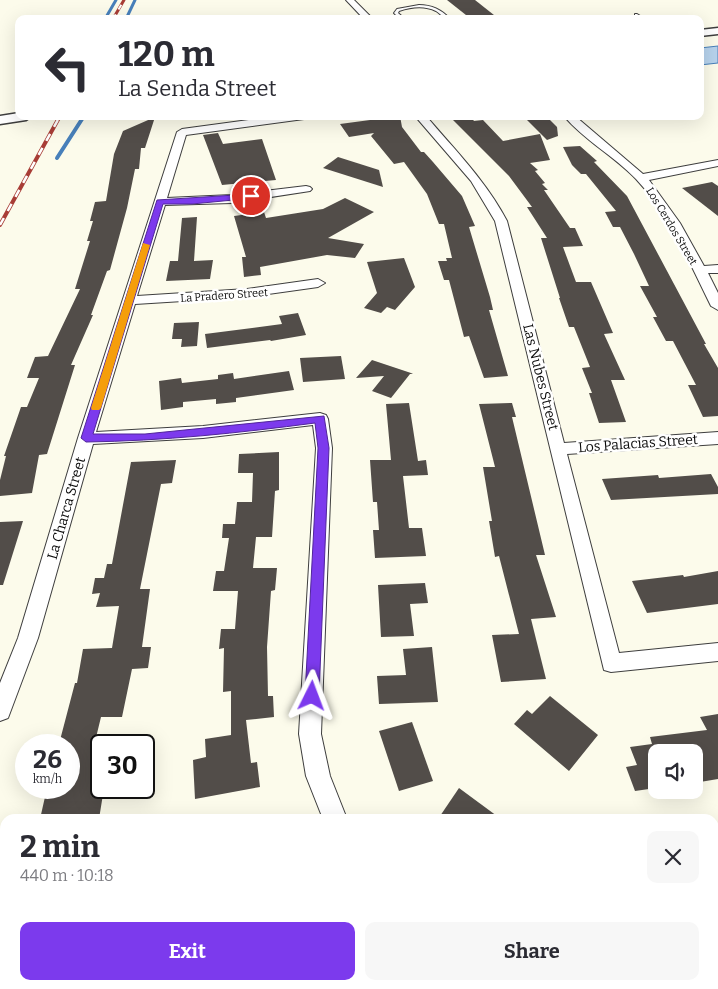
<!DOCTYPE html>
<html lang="en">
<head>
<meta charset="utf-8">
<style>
  body { margin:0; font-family:Bitter,serif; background:#f7f7f7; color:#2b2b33; height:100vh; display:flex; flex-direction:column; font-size:19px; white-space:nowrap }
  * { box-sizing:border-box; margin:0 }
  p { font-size:16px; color:#7c7c81 }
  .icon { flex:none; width:28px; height:28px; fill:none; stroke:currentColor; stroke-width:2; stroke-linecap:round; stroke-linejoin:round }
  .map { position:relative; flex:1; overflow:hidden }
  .sheet { position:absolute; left:0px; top:814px; width:719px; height:176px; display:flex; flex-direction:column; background:#fff; border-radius:15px 15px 0 0; box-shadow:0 5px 20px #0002 }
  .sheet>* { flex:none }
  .guide { position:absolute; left:15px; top:15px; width:689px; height:105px; border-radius:10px; box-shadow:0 5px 20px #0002; background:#fff; color:#2b2b33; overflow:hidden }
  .tools { position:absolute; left:648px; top:744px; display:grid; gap:10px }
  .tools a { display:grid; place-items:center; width:55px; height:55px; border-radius:10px; background:#fff; box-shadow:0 5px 20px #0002; font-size:25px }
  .speed { position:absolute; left:15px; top:734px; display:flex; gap:10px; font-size:25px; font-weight:700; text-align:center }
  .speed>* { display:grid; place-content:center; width:65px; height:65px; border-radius:50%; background:#fff; box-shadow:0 5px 20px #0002; line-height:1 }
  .speed small { font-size:12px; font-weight:400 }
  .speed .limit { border:2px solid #111; border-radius:8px; background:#fff; color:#111 }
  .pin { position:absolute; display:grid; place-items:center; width:42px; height:42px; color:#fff; margin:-21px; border:2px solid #fff; border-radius:50%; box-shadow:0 1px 5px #0007 }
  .me { position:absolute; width:55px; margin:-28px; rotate:3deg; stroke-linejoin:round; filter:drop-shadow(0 0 4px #0008) }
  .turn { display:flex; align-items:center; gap:18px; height:105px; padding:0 20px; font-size:22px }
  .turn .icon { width:65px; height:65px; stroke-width:2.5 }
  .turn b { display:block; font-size:35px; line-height:42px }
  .round { display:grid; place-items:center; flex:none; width:52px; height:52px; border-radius:10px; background:#f7f7f7 }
  .summary { display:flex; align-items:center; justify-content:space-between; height:85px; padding:0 20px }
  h1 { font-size:30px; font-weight:700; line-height:38px }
  .action { display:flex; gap:10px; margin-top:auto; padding:10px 20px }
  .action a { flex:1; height:58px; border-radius:10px; background:#7c3aed; color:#fff; font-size:20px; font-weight:700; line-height:58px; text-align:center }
  .action a+a { background:#f7f7f7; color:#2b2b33 }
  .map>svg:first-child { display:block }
  .water { fill:#b7d3ed; stroke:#4880ba }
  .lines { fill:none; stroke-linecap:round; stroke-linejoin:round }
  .stream-far1 { stroke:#4880ba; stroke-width:3 }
  .stream { stroke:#4880ba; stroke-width:4 }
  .building { fill:#524d49 }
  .service-casing { stroke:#3e3e3e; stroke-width:2 }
  .minor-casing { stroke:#3e3e3e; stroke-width:2 }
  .tertiary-casing { stroke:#3e3e3e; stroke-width:3 }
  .service { fill:#fff; fill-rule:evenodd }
  .minor { fill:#fff; fill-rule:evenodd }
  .tertiary { fill:#fff; fill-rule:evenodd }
  .rail-far1-casing { stroke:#a83d36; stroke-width:3 }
  .rail-casing { stroke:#a83d36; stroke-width:4 }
  .rail-far1 { stroke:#fff; stroke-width:2; stroke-dasharray:5.5; stroke-linecap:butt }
  .rail { stroke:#fff; stroke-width:2.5; stroke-dasharray:8; stroke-linecap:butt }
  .route { fill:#7c3aed; stroke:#51269a }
  .slow { fill:#f59e0b }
  .labels { text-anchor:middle; stroke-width:5; stroke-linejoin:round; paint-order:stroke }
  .far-street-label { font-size:11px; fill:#0b0b0b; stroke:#fff }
  .street-label { font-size:14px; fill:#0b0b0b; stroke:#fff }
</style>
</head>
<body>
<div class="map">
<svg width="718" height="989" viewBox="0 0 718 989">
  <rect width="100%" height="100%" fill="#fcfbeb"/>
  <!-- water -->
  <polygon class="water" points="718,46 718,63 700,65 700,48"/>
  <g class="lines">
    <!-- stream-far1 -->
    <g class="stream-far1">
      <polyline points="105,19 116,0"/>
      <polyline points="126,19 135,0"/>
    </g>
    <!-- stream -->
    <polyline class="stream" points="57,158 84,116"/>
  </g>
  <!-- building -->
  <g class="building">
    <polygon points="447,0 475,0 499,19 471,19"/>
    <polygon points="400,116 402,127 421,152 424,152 433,162 462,196 475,226 469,227 490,297 493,310 489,310 508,376 484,378 469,336 464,337 449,280 444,280 438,261 447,261 446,258 452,258 444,224 439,224 427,194 404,162 394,164 371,136 374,133 349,137 340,124"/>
    <polygon points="449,116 470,116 474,121 483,120 503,141 540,134 550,160 530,163 538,170 535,171 545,183 542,184 548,190 544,190 570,228 575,228 583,246 563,247 576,282 591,282 613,333 604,334 625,380 611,380 626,422 599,423 589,393 592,393 582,368 590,367 574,327 569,327 559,298 560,298 541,238 547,238 527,207 532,207 509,176"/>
    <polygon points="523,116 546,116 557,127 558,136 547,140"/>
    <polygon points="155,117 145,148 141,148 139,169 135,169 127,208 110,270 107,271 91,315 93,315 71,365 75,365 47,454 39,455 32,493 0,496 0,480 6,456 4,456 21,407 27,407 39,378 27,378 35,357 48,356 80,289 75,289 90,241 87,241 93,221 90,221 95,202 106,201 114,154 123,131"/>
    <polygon points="218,133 223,144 262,139 276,180 222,185 203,135"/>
    <polygon points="580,146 597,161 594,162 627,196 706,344 704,344 718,368 718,416 703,417 688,385 696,385 673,341 666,341 653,317 657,317 640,286 649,286 634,254 620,227 613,227 605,212 616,211 586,174 581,174 572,165 563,147"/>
    <polygon points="338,157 379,170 383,187 323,168"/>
    <polygon points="712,182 718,186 718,216 682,188"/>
    <polygon points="345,198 374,212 328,238 364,244 355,258 327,255 260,267 261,275 244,277 242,257 246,257 234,216 264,212 266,218 323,209"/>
    <polygon points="197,217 194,261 213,260 210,279 166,281 170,261 178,261 182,218"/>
    <polygon points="404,258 415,287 395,310 387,307 381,313 364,308 377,293 367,262"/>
    <polygon points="298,313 306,335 271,341 270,340 207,348 205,334 282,324 279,316"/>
    <polygon points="199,322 197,346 181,347 182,339 172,339 174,323"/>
    <polygon points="341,356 345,379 303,382 300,358"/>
    <polygon points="372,360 411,373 413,374 410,374 391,398 372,391 384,376 356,378"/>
    <polygon points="289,371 294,390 236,398 236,402 216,404 216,399 183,402 183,407 161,410 159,381 181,378 182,383 218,379 218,375 233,373 234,379"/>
    <polygon points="409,403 418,461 426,460 428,475 403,476 409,528 422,528 426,556 375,558 373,530 379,530 377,502 373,502 370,460 391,460 386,404"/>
    <polygon points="512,403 516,417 512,417 545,555 536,555 556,617 531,619 546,679 501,682 492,635 519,634 499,556 495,557 489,521 492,521 483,467 495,467 479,404"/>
    <polygon points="279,452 279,490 275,491 272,537 256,537 253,568 277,568 275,590 271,591 267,647 268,696 273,696 274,717 246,720 251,763 257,762 260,787 195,799 193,760 206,757 205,739 231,735 231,691 223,692 224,648 219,649 221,629 235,629 238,591 213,591 216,571 224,571 229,538 222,538 223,524 235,524 237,502 252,502 253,473 238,473 239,454"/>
    <polygon points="176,460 172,483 161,484 140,589 150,589 142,647 151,647 148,668 132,669 122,717 101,717 92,754 101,754 101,788 104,788 99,819 40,819 47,788 69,788 69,744 59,744 75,683 77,683 83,649 112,648 119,606 96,607 100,593 92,594 95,578 104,578 107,564 112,564 131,462"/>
    <polygon points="711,474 718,487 718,494 611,500 602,479 658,475 659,478"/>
    <polygon points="23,521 3,585 0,585 0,522"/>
    <polygon points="718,571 718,604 647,613 632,581 683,575 684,577"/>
    <polygon points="425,583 428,603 410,604 414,636 381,637 378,585"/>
    <polygon points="432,647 438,702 379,704 377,676 406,675 403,649"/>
    <polygon points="550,696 598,735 569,771 514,724 527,710 532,714"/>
    <polygon points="718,714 718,779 694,783 694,752 656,752 656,788 635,791 626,767 637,765 630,747 652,744 650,737 707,730 700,717"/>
    <polygon points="412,722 433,781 399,791 379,731"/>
    <polygon points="459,788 501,819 438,819"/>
  </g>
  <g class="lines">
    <!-- service casing -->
    <g class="service-casing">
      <g id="service">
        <path d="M419,5C431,5 441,9 450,19C443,19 441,14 436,11C424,5 411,7 399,11L398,13L405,19H400L394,13L397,9Z"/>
        <polygon points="635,14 637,14 645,19 640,19 635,16"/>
      </g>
    </g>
    <!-- minor casing -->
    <g class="minor-casing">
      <g id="minor">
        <polygon points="346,0 354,0 373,19 364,19"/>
        <polygon points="279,116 309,116 304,119 186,135 167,198 232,195 306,186 310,187 312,189 310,191 232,203 165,205 137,296 247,289 318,279 325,283 318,287 247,297 135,304 96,432 203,426 320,413 326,415 328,419 332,448 321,734 330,776 347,819 323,819 306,776 299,734 316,448 313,425 203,438 93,444 38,638 8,718 0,721 0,683 18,638 78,438 177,132 182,129"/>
        <path d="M415,116H426C455,150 486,181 507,221L564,443L718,432V444L567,454L619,653L718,643V661L611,672L604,670L495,221L471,181Z"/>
        <path d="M564,116H575L643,174L718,160V166L649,180L680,223L704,266L718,265V273H708L718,293V310L711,306C689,262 670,215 636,179C614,156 584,140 564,116Z"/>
        <polygon points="528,985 561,985 563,989 530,989"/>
      </g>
    </g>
    <!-- tertiary casing -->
    <g class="tertiary-casing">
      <g id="tertiary">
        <polygon points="718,28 718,34 700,36 700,30"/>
        <polygon points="19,113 19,116 32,116 26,120 0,124 0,116"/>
      </g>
    </g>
    <!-- service -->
    <use href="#service" class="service"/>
    <!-- minor -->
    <use href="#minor" class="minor"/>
    <!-- tertiary -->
    <use href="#tertiary" class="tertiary"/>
    <!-- rail-far1 casing -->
    <g class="rail-far1-casing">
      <polyline id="rail-far1" points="113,19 124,0"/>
    </g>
    <!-- rail casing -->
    <g class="rail-casing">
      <polyline id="rail" points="0,225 60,116"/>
    </g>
    <!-- rail-far1 -->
    <use href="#rail-far1" class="rail-far1"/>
    <!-- rail -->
    <use href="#rail" class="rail"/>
  </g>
  <!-- route -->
  <path class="route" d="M251,194L254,195V198L192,204H163L93,434H145L324,416L329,448L319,696L317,701L312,702L307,701L305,696L318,448L315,423C239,433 163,441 86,442L81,438L157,200Z"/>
  <!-- slow -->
  <polygon class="slow" points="143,243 150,245 101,408 99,410 92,410 91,408"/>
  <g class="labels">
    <!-- far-street labels -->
    <g class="far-street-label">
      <text transform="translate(672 226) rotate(59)" y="4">Los Cerdos Street</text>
      <text transform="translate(224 295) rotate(-4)" y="4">La Pradero Street</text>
    </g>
    <!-- street labels -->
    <g class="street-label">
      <text transform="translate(541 377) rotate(76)" y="5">Las Nubes Street</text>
      <text transform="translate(638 443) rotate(-4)" y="5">Los Palacias Street</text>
      <text transform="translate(66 508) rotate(-74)" y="5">La Charca Street</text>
    </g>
  </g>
</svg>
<div class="tools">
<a><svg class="icon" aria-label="sound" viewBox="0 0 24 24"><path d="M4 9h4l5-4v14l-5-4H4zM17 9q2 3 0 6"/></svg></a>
</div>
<div class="speed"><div>26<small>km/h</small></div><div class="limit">30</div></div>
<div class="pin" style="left:251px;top:196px;background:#d93025"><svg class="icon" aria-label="arrive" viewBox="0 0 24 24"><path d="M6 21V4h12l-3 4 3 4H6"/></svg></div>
<svg class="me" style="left:312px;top:696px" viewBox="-20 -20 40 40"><path d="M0-17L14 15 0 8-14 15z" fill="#7c3aed" stroke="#fff" stroke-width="4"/></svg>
<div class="guide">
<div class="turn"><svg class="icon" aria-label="left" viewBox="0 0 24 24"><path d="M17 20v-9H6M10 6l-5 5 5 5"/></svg><div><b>120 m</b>La Senda Street</div></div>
</div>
<section class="sheet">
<div class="summary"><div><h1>2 min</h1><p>440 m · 10:18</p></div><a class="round"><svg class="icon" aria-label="close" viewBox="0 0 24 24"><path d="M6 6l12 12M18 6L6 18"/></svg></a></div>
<div class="action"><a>Exit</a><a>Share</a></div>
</section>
</div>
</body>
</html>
